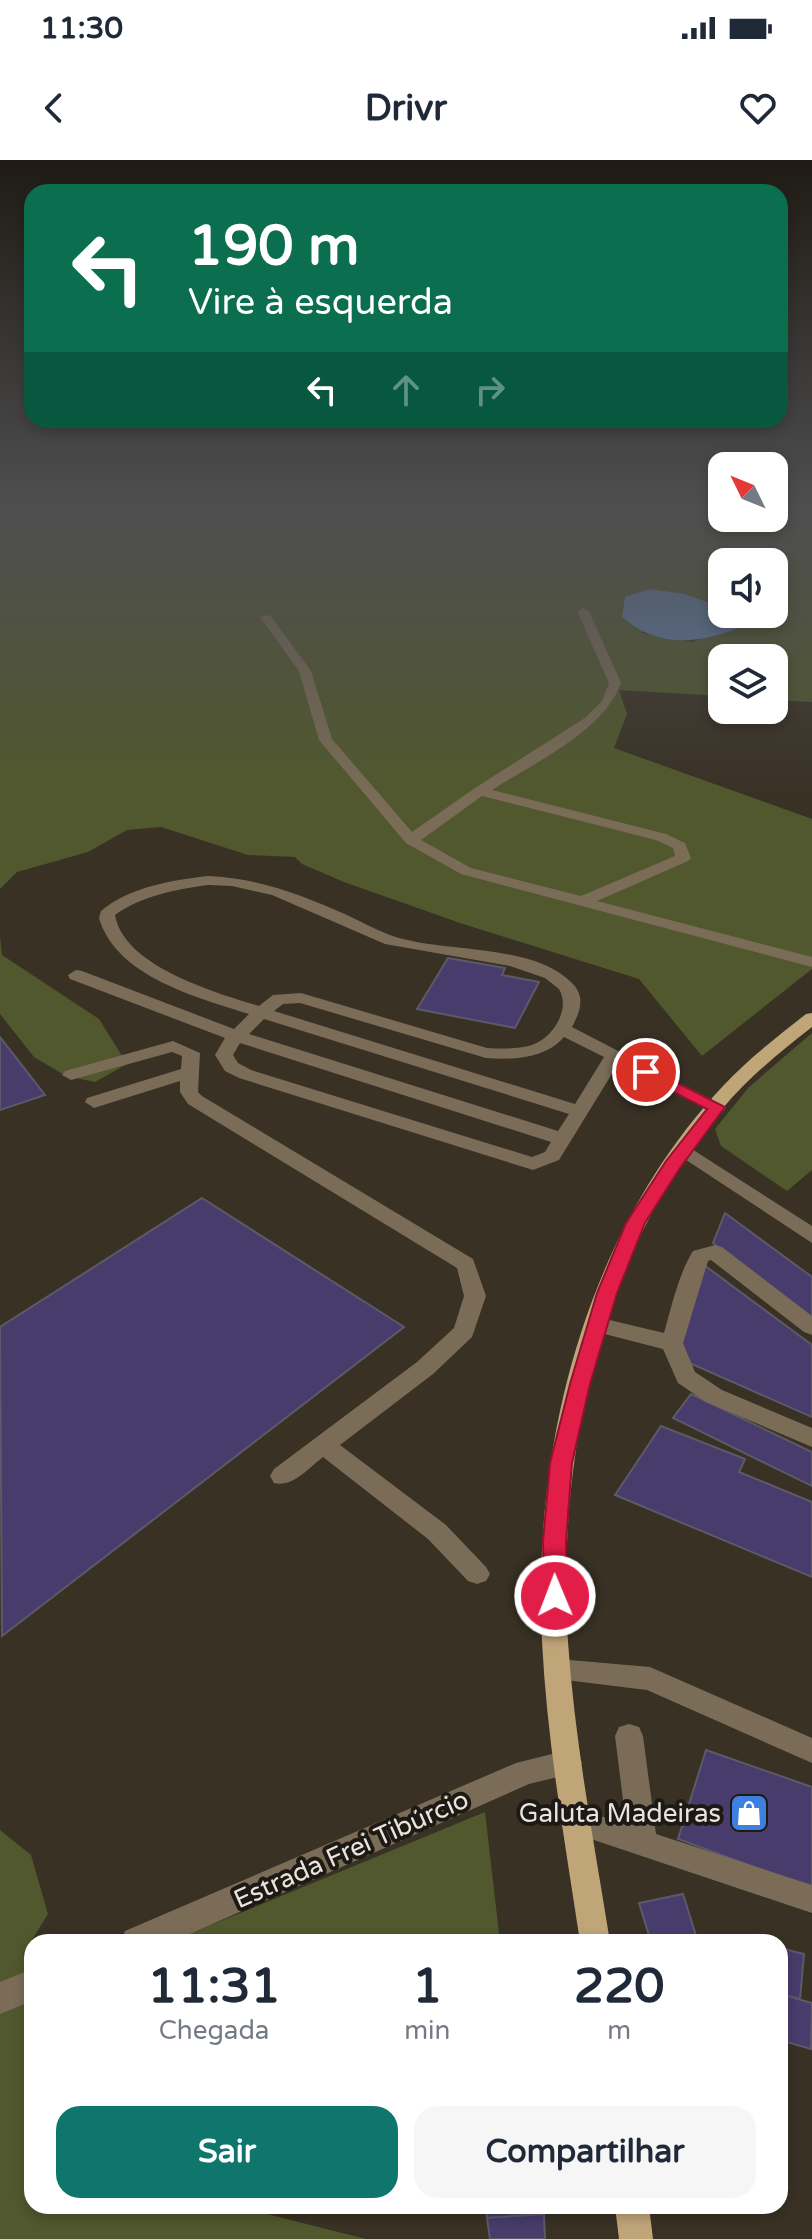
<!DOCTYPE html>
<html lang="pt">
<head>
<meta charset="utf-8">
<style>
  body { margin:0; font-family:"Varela Round",sans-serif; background:#f6f6f7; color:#1f2937; height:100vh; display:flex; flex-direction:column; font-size:30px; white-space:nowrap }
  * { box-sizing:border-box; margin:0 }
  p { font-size:26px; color:#747a83 }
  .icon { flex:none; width:44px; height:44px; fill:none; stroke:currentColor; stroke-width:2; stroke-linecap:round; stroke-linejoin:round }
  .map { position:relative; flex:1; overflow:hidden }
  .details { position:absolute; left:24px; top:1774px; width:764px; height:280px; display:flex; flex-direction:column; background:#fff; border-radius:24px; box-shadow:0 4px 12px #0003 }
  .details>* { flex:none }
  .guide { position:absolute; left:24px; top:24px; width:764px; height:244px; border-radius:24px; box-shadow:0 4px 12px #0003; background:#0b6e4f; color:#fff; overflow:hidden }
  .needle { width:52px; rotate:313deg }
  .controls { position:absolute; left:708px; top:292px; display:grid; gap:16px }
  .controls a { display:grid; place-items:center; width:80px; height:80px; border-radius:16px; background:#fff; box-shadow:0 4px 12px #0003; font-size:40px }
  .pin { position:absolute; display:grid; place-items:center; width:68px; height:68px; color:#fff; margin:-34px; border:4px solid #fff; border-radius:50%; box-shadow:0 2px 8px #0007 }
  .me { position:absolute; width:88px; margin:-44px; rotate:359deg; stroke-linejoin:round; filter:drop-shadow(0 0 6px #0008) }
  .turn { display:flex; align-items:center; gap:28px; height:168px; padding:0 32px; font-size:36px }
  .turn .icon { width:104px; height:104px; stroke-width:2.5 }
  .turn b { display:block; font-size:56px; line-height:68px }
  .lanes { display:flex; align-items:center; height:76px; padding:0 32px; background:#0003; justify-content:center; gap:40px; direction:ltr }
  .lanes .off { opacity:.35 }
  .eta { display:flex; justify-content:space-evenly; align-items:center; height:136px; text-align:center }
  .eta b { font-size:48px; font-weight:700; line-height:56px }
  .action { display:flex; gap:16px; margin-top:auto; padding:16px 32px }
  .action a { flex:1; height:92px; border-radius:24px; background:#0f766e; color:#fff; font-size:32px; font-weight:700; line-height:92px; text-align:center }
  .action a+a { background:#f6f6f7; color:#1f2937 }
  .status { display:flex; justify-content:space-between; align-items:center; height:56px; padding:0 40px; background:#fff; direction:ltr }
  .status svg { height:22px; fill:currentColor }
  header { display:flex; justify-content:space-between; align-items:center; height:104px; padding:0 32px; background:#fff; font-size:36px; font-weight:700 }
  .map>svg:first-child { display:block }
  .green { fill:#51582d; fill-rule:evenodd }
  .water { fill:#6080ae }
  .building { fill:#473c6b; stroke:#5c5a69; stroke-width:2 }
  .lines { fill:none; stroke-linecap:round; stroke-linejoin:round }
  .minor { fill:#7a6c57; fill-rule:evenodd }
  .major { fill:#c0a579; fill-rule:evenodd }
  .route { fill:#e11d48; stroke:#92132f; stroke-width:2 }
  .labels { text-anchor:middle; stroke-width:8; stroke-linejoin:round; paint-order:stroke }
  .near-poi-label { font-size:26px; fill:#eae4dc; stroke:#1d1914; text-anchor:end }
  .near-street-label { font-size:26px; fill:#eae4dc; stroke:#1d1914 }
</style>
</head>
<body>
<div class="status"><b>11:30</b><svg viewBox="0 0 49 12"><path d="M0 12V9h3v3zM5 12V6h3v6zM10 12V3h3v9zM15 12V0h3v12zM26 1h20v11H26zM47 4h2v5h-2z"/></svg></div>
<header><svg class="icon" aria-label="back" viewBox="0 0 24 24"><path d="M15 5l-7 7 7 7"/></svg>Drivr<svg class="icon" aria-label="heart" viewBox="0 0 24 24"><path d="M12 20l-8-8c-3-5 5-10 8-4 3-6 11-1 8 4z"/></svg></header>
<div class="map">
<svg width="812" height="2079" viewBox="0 0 812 2079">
  <rect width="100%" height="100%" fill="#393124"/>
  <!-- green -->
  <g class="green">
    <path d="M0,345H722V358H774V345H812V542L774,540V498H722V536L619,530L627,554L614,588L812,659V809L702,896L639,819L460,763L344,722L302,704L295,697L248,695L161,667L127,670L88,692L17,712L0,729ZM722,402H774V454H734L749,463L692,482L641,473L685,434L722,447Z"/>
    <polygon points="0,777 2,795 99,859 127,904 95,922 66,916 34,897 0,854"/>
    <polygon points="812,873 812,1010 787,1031 721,986 715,969 749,927"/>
    <polygon points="485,1652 500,1782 170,1782"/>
    <polygon points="0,1670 31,1695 48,1754 23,1794 32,1808 32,2046 235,2046 366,2079 0,2079"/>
  </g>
  <!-- water -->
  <path class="water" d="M649,429L685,434L722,447V454H734L750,463C705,483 661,491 622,457L625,437Z"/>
  <!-- building -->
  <g class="building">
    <polygon points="448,798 505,808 502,815 539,822 515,868 417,849"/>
    <polygon points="0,877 45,935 0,950"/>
    <polygon points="202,1038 404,1167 2,1476 0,1167"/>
    <polygon points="725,1053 812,1117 812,1159 713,1083"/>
    <polygon points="704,1105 812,1185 812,1257 678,1198"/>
    <polygon points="691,1234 812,1292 812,1326 673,1258"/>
    <polygon points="661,1266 745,1299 739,1312 812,1342 812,1417 615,1335"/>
    <polygon points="706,1590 812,1627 812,1728 678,1679"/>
    <polygon points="683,1734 698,1782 651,1782 639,1743"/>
    <polygon points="780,1788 804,1794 800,1839 780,1834"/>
    <polygon points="780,1834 812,1843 811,1889 780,1880"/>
    <polygon points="486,2046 543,2046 544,2054 487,2058"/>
    <polygon points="544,2054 545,2079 490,2079 487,2058"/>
  </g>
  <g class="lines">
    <!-- minor -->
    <g class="minor">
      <path d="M583,448L589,451L621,523C603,572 535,602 492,630L666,674L685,683L691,698L688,701L597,741L812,797V807L461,714L406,683L319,580L299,511L260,457L270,455L311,511L332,579L412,672L475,628L585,558L602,541L609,523L577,451ZM482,636L656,680L673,688L675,696L581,736L471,708L421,680Z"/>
      <path d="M208,716C258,718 302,735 347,755C366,764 383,774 403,779C452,792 535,785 572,823C586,837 580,852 572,867L726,947L724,951H710L618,904L559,1000L533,1010L239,918L225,911L215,895L225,878L70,819L68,815L76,810L82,811L234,869L249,854C199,838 116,817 99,758L101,751C129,727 173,720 208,716ZM208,725L232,726L272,735L385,784L510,806L545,818L559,829C571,849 553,878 532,885C518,889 501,889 487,888L301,833L273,835L259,846C217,833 124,807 115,755C141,736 177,729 208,725ZM300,843L486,898C513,900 545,899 564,877L604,897L575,944L274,851L283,844ZM264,859L569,954L558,971L249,874ZM240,883L551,982L545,992L532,997L251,910L238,903L233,895Z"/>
      <path d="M173,881L200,893L198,932L202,936L473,1099L486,1136L472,1177L433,1214L340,1285L446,1365L486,1407L490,1414L486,1421L477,1424L468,1421L428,1379L323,1297C309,1308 292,1328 274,1323L270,1316L274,1309L417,1202L454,1168L464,1136L457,1108L188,944L180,932V921L94,948L85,942L87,938L181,909L182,896L172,892L71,920L62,915L65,911Z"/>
      <polygon points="684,984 812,1066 812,1083 677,994 674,990"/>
      <path d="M715,1085L722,1087L812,1156V1175L804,1172L711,1100L708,1101L683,1183L695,1212L722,1230L812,1268V1287L706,1242L678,1223L663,1189L589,1170L586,1165L589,1160L597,1157L664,1173C672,1145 678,1116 693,1091Z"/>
      <polygon points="558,1499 650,1507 812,1578 812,1603 647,1530 549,1518 545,1510 549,1502"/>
      <polygon points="629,1564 639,1567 643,1576 656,1674 812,1725 812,1753 567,1671 563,1662 567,1653 577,1649 626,1664 615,1576 619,1567"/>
      <polygon points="568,1590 578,1594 582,1603 578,1612 529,1624 172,1782 121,1782 125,1771 516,1603"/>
      <polygon points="32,1809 32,1841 0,1854 0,1822"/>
    </g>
    <!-- major -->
    <g class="major">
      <path d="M812,853V867C780,892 749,917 723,948C600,1092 556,1297 568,1482C575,1583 594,1682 610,1782H580C565,1682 547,1582 542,1481C532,1284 586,1072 723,926C748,899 777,877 806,854Z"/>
      <polygon points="615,2046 649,2046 653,2079 619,2079"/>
    </g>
  </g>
  <!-- sky -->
  <linearGradient id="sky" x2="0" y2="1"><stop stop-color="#1f1b14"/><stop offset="0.54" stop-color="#4e4e50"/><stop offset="1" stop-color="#4e4e50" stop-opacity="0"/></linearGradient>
  <rect width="812" height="636" fill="url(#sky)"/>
  <!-- route -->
  <polygon class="route" points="646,907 725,947 680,1008 645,1063 617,1133 590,1224 572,1303 566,1381 567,1436 564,1443 555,1446 547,1443 544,1436 543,1381 550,1303 570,1224 597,1133 626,1063 666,1001 707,949 640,915 637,912"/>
  <!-- icons -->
  <defs>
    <g id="shop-square" transform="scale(2)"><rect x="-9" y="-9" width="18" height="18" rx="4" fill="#3f7fe0" stroke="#1d1914"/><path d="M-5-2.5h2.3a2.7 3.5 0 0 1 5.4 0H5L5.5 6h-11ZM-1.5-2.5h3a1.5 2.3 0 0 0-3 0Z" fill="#fff"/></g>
  </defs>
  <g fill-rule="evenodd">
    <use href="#shop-square" x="749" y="1653"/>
  </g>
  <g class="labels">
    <!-- near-poi labels -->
    <g class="near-poi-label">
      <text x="721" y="1662">Galuta Madeiras</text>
    </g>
    <!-- near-street labels -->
    <g class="near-street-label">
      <text transform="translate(351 1689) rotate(-24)" y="9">Estrada Frei Tibúrcio</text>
    </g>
  </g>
</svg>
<div class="controls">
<a><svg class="needle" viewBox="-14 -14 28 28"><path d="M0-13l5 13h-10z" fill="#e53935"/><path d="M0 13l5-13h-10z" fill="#747a83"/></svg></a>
<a><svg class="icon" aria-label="sound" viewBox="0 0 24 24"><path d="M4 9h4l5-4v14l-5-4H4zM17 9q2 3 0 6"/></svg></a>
<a><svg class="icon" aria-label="layers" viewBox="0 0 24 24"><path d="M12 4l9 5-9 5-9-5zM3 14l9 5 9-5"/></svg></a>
</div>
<div class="pin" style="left:646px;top:912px;background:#d93025"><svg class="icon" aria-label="arrive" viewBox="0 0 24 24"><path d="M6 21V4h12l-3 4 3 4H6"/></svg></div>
<svg class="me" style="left:555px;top:1436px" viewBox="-20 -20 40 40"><circle r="17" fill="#e11d48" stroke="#fff" stroke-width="3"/><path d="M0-11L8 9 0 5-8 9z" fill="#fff"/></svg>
<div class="guide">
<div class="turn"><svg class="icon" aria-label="left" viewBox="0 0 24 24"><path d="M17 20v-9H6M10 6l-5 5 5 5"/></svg><div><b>190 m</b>Vire à esquerda</div></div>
<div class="lanes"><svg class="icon" aria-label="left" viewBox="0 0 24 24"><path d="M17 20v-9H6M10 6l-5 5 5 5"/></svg><svg class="icon off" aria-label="ahead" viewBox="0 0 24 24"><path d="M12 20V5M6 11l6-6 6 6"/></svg><svg class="icon off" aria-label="right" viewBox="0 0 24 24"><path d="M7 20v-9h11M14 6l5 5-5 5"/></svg></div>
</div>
<section class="details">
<div class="eta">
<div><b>11:31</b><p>Chegada</p></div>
<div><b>1</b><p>min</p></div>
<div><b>220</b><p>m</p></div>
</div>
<div class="action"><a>Sair</a><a>Compartilhar</a></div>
</section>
</div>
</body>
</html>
